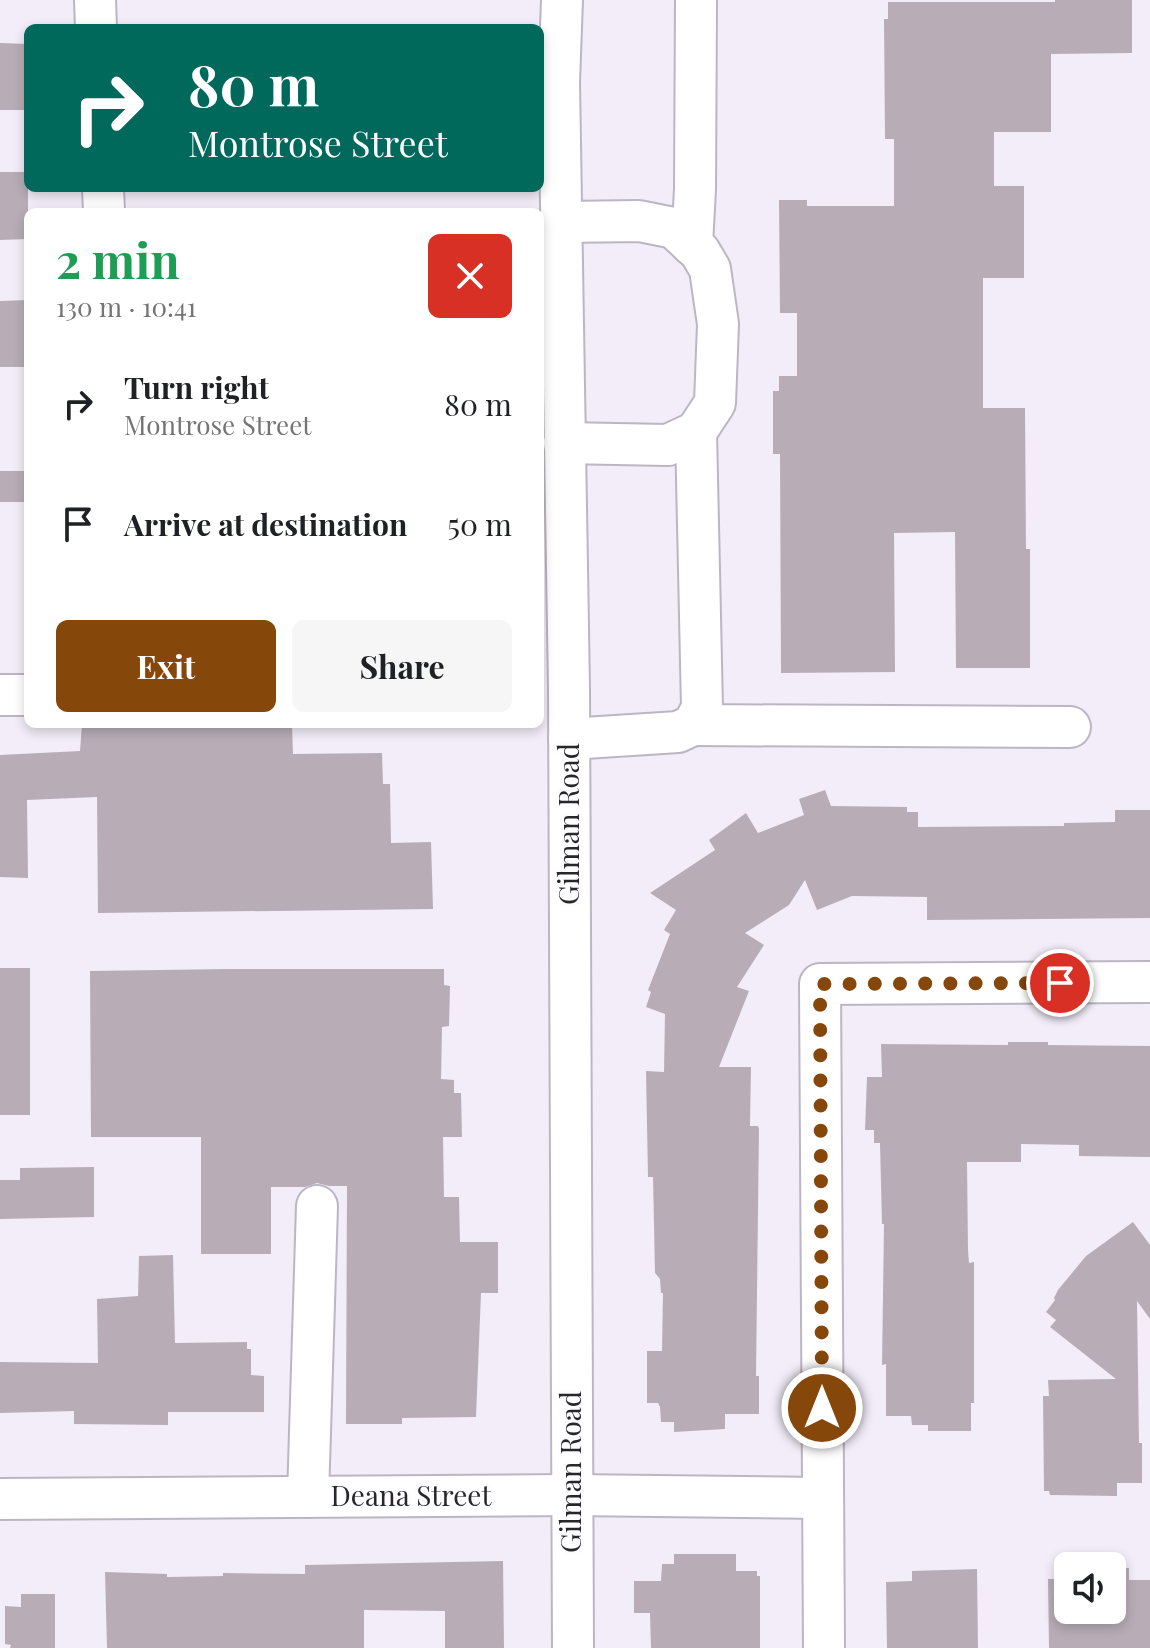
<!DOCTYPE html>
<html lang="en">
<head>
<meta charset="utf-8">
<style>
  body { margin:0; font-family:"Playfair Display",serif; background:#f6f6f6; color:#202124; height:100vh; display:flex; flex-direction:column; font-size:30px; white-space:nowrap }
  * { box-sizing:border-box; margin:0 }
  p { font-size:26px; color:#757577 }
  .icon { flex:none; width:44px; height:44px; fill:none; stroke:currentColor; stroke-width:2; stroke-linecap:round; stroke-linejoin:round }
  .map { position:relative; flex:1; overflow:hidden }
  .panel { position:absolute; left:24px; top:208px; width:520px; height:520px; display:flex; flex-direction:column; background:#fff; border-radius:12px; box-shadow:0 4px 12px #0003 }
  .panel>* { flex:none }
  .banner { position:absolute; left:24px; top:24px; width:520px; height:168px; border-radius:12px; box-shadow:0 4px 12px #0003; background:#00695c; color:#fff; overflow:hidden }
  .tools { position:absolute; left:1054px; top:1552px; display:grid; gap:16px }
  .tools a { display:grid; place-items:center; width:72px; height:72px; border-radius:12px; background:#fff; box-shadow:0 4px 12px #0003; font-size:40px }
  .pin { position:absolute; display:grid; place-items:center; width:68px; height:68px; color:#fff; margin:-34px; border:4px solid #fff; border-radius:50%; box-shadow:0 2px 8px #0007 }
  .me { position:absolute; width:88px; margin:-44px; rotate:0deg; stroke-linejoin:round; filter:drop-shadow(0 0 6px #0008) }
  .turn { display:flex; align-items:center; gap:28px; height:168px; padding:0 32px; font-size:36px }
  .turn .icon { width:104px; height:104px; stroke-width:2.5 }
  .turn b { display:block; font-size:56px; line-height:68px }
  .round { display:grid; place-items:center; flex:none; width:84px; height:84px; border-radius:12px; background:#f6f6f6 }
  .head { display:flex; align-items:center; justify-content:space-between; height:136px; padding:0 32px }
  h1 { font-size:48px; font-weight:700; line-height:60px; color:#1e9e55 }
  .action { display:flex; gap:16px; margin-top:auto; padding:16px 32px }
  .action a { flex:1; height:92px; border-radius:12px; background:#86470b; color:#fff; font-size:32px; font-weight:700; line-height:92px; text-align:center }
  .action a+a { background:#f6f6f6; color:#202124 }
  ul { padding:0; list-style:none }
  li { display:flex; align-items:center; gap:24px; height:120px; padding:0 32px }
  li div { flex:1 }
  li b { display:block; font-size:30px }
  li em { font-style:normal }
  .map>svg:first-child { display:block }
  .building { fill:#b8adb7 }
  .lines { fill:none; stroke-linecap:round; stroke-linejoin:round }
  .minor-casing { stroke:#bcb6c2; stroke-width:44 }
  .minor { stroke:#fff; stroke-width:40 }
  .route { stroke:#86470b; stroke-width:14; stroke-dasharray:0 25.2 }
  .labels { text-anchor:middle; stroke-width:7; stroke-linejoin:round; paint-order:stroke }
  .street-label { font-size:28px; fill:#28262b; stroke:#fdfcff }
</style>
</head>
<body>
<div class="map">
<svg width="1150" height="1648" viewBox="0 0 1150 1648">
  <rect width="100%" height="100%" fill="#f2edf9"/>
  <!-- building -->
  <g class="building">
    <polygon points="1055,0 1132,0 1132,53 1051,54 1051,132 994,132 994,186 1024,186 1024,278 983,278 983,408 1025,408 1026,549 1030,549 1030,668 956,668 955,532 894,533 895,672 781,673 780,454 773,454 773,391 779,391 779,376 797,376 797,313 780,313 779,200 807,200 807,206 894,206 894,139 885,139 884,19 888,19 888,2 1055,2"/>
    <polygon points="0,43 28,44 28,110 0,110"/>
    <polygon points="0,172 28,172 28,239 0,240"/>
    <polygon points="28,300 28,367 0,367 0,301"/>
    <rect x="0" y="471" width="28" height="31"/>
    <polygon points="82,724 292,724 293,754 382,753 383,784 390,784 391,843 431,842 433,909 98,913 97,797 27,800 28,878 0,877 0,755 80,751"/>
    <polygon points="825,790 831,806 907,807 907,812 918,812 918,827 1064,826 1064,823 1115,822 1115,810 1150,810 1150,918 927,920 927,897 852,896 817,910 805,880 789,905 745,933 764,945 737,987 749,991 719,1067 751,1067 750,1126 758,1126 759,1129 756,1376 759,1376 759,1414 725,1414 725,1429 674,1432 674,1422 661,1422 660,1407 658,1403 647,1403 647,1351 662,1351 663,1293 661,1293 660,1279 655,1273 653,1177 648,1177 646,1071 664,1072 665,1014 646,1007 651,992 648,990 670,934 664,930 676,910 650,893 715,850 709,840 746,813 758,833 804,815 799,799"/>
    <rect x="0" y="968" width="30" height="147"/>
    <polygon points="229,969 444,969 444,985 450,986 449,1026 442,1027 441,1079 454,1080 454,1093 461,1093 462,1137 443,1137 444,1197 459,1197 460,1242 498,1242 498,1293 481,1293 476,1417 402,1418 402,1424 346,1424 347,1186 329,1186 317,1183 305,1187 271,1187 271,1254 201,1254 201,1137 91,1137 90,971"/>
    <polygon points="1008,1042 1048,1042 1048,1045 1150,1046 1150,1157 1079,1156 1079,1145 1021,1144 1021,1162 967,1162 968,1250 969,1263 974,1262 974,1403 971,1403 971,1431 928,1431 928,1425 912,1425 911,1416 886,1416 886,1364 882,1365 884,1224 882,1224 880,1143 874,1143 874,1130 865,1130 867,1077 882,1077 881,1044 1008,1045"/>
    <polygon points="94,1167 94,1217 0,1219 0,1180 20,1180 20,1168"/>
    <polygon points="1133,1222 1150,1245 1150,1319 1137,1301 1139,1443 1142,1443 1142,1483 1117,1483 1117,1496 1050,1495 1049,1491 1044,1491 1043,1396 1049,1396 1048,1380 1116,1379 1050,1327 1056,1320 1046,1312 1055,1300 1054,1298 1058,1290 1086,1256"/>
    <polygon points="173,1255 175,1343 247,1342 247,1349 251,1349 251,1375 264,1376 264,1412 168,1412 168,1425 74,1424 74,1411 0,1413 0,1362 98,1363 97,1299 138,1296 139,1256"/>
    <polygon points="674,1554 736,1554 736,1571 757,1571 757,1576 760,1576 760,1648 651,1648 650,1613 634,1613 634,1581 661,1581 662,1564 674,1564"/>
    <polygon points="503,1561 504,1648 445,1648 445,1611 364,1610 364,1648 107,1648 105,1572 167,1574 167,1577 223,1576 223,1573 305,1574 305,1565"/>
    <polygon points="1112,1568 1129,1568 1129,1580 1150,1580 1150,1648 1049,1648 1048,1579 1062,1579 1062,1569 1068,1569 1068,1610 1112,1610"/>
    <polygon points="977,1569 978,1648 887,1648 886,1582 912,1581 912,1571"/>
    <polygon points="21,1594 55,1594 55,1648 10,1648 11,1645 5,1644 5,1606 21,1607"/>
  </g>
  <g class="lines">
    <!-- minor casing -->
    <g class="minor-casing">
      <g id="minor">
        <polyline points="95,0 96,28"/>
        <polyline points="562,0 559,82 569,689 573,1648"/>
        <polyline points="103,188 104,212"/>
        <polyline points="561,222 639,221 674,228 700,252 710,269 718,324 715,403 696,432 668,445 564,443"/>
        <polyline points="692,245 695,189 696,0"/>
        <polyline points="0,695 28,695"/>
        <polyline points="693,725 1070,727"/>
        <polyline points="569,739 678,732 693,725 702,708 696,432"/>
        <polyline points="308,1497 317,1206"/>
        <polyline points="0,1499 571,1495 823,1498"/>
        <polyline points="824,1648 820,984 1150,982"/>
      </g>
    </g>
    <!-- minor -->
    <use href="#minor" class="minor"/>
  </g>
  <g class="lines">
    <!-- route -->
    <polyline class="route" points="822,1408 820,984 1060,983"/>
  </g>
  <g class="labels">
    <!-- street labels -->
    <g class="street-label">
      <text transform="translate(569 824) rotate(-90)" y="10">Gilman Road</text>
      <text transform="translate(571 1472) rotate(-90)" y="10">Gilman Road</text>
      <text x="411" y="1506">Deana Street</text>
    </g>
  </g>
</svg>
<div class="tools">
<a><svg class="icon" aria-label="sound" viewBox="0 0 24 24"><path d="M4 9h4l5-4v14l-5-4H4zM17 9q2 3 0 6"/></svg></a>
</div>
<div class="pin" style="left:1060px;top:983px;background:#d93025"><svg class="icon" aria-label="arrive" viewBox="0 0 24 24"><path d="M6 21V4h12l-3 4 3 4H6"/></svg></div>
<svg class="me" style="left:822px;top:1408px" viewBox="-20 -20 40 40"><circle r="17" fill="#86470b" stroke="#fff" stroke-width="3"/><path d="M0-11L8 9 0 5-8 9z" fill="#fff"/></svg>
<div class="banner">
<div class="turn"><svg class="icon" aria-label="right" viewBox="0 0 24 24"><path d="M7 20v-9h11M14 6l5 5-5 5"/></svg><div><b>80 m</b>Montrose Street</div></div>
</div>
<section class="panel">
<div class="head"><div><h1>2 min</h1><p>130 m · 10:41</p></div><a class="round" style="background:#d93025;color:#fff"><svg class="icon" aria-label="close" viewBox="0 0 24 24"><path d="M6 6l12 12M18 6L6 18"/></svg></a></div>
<ul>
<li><svg class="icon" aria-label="right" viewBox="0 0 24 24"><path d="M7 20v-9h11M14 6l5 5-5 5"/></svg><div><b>Turn right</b><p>Montrose Street</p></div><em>80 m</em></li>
<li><svg class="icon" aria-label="arrive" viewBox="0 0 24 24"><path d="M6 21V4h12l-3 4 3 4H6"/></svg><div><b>Arrive at destination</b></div><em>50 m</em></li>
</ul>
<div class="action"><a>Exit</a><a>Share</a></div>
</section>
</div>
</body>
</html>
